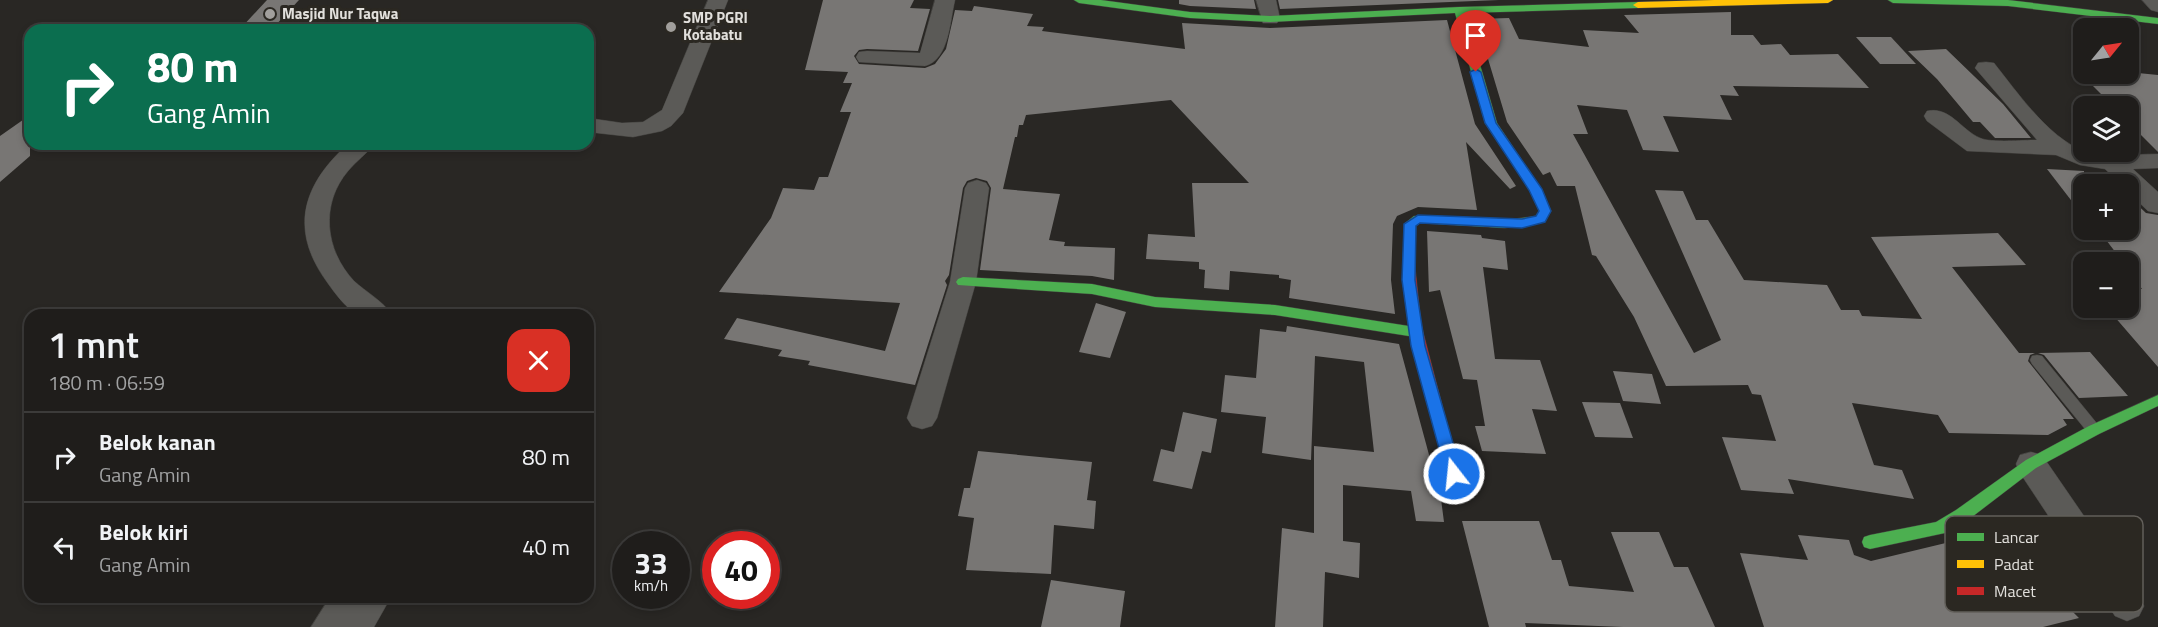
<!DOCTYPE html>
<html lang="id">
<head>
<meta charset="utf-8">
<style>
  body { margin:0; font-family:"Titillium Web",sans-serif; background:#272624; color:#f1f3f6; height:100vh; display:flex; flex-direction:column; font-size:22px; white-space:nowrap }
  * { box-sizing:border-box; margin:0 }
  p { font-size:20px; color:#a1a2a3 }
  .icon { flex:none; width:33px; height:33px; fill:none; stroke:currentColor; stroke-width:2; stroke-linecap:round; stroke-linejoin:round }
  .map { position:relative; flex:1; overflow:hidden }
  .side { position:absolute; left:24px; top:309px; width:570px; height:294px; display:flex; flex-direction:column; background:#1f1d1b; border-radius:18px; box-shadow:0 3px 9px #0003,0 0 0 2px #3c3b3a }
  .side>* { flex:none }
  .hud { position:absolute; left:24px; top:24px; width:570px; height:126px; border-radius:18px; box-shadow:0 3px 9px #0003,0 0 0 2px #3c3b3a; background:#0b6e4f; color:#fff; overflow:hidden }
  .needle { width:39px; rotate:60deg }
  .buttons { position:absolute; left:2073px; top:18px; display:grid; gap:12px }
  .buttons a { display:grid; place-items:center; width:66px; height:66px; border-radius:12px; background:#1f1d1b; box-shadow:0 3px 9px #0003,0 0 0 2px #3c3b3a; font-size:30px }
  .speed { position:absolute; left:612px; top:531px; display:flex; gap:12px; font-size:30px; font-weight:700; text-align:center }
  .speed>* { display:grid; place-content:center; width:78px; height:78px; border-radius:50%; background:#1f1d1b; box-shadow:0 3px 9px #0003,0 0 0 2px #3c3b3a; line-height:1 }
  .speed small { font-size:15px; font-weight:400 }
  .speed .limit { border:9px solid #d22; background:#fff; color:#111 }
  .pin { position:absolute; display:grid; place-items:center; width:51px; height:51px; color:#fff; margin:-62px -26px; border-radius:50% 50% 50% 0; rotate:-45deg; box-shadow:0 0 6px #0007 }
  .pin .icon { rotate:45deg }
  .me { position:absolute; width:66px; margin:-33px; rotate:344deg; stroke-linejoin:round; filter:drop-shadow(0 0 4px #0008) }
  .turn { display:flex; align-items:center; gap:21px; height:126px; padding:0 24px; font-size:27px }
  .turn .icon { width:78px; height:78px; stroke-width:2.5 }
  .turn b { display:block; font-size:42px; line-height:51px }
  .round { display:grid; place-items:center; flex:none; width:63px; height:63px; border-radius:18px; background:#272624 }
  .summary { display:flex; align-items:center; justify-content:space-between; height:102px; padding:0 24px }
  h1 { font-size:36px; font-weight:600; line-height:45px }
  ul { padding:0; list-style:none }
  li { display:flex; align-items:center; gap:18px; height:90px; padding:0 24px; border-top:2px solid #3c3b3a }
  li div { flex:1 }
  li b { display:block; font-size:22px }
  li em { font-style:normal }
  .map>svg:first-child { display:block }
  .building { fill:#787674 }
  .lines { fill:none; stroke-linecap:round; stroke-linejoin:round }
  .lane-casing { stroke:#43423f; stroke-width:1 }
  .street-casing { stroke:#43423f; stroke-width:1 }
  .fast-casing { stroke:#43423f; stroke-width:1 }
  .slow-casing { stroke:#43423f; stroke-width:1 }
  .jam-casing { stroke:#43423f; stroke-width:1 }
  .lane { fill:#5b5a57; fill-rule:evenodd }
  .street { fill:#5b5a57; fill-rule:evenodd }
  .fast { fill:#4caf50; fill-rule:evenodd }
  .slow { fill:#ffc107; fill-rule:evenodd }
  .jam { fill:#c62828; fill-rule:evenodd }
  .route { fill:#1a73e8; stroke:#114b97; stroke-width:1.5 }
  .poi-dot { fill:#a19f9c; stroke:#2b2822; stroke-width:2 }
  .labels { text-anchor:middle; stroke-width:6; stroke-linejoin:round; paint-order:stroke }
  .far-poi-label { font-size:15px; font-weight:bold; fill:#e2e0dc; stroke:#2b2822; text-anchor:start }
  .key { fill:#2b2822; stroke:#625f5a; stroke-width:1.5 }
  .key-label { font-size:16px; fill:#e2e0dc }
</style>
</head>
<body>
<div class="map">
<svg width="2158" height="627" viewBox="0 0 2158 627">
  <rect width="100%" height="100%" fill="#292724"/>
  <!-- building -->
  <g class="building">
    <polygon points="267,0 299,0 273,28 241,28"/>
    <polygon points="823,0 914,0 910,8 930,9 918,51 867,49 859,50 854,56 859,64 925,68 935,64 946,49 955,10 972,11 974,6 1033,14 1027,26 1044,27 1042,31 1185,49 1182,23 1270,28 1447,20 1475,124 1516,186 1510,189 1466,142 1477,210 1418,207 1397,216 1393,224 1391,280 1395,314 1289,298 1291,280 1279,278 1279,275 1230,271 1229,290 1204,288 1205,270 1199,269 1199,262 1146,259 1148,234 1195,237 1192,183 1249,183 1171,100 1026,115 1023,125 1019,125 1017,137 1015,137 1003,189 1060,194 1049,240 1065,242 1064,246 1115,248 1114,280 1092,276 980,270 991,188 987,181 976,178 967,181 963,188 949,275 945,281 947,285 915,385 808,365 810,361 778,356 782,350 724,339 737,318 885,351 900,303 719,292 771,218 783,188 814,190 819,177 828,177 851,112 840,112 852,83 843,83 848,72 805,70"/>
    <polygon points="1179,0 1254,0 1256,9 1190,6 1179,4"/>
    <polygon points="1278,0 1499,0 1280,9"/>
    <polygon points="1731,12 1731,35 1753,35 1761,45 1781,44 1790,55 1838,54 1869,88 1733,86 1739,96 1720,95 1732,120 1663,116 1679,152 1643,150 1627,110 1577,105 1588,134 1573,134 1694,353 1721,340 1655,190 1683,191 1696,220 1708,220 1744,280 1827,285 1841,310 1859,310 1862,316 1922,319 1871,237 1998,233 2026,265 1952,267 2019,353 2035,353 2030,355 2028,361 2074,419 2063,419 2067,425 2048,435 1949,433 1938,415 1852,403 1874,465 1902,470 1914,499 1788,479 1794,494 1741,490 1722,437 1776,441 1761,395 1752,394 1748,385 1666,386 1634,317 1596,256 1592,255 1575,186 1557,186 1550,172 1543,175 1507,122 1476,19 1509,18 1519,39 1589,47 1583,30 1639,33 1624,15"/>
    <polygon points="1856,37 1891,37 1916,64 1880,64"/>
    <polygon points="1946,49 2003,104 2031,138 1995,138 1980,122 1973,122 1937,79 1908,51"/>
    <polygon points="2075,68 2084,69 2084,74 2128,72 2158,75 2158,152 2128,122 2128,106 2113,106"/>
    <polygon points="30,115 30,156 0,182 0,136"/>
    <polygon points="2047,169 2084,171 2084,217"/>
    <polygon points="2128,196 2146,213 2158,215 2158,367 2107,308 2128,308 2128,288 2142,289 2128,270 2128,262 2123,262 2103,236 2128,238"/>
    <polygon points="1427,231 1481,235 1482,238 1505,241 1508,270 1483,267 1495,359 1540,360 1557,411 1532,409 1546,454 1482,451 1475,426 1485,426 1477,380 1463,379 1440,290 1429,292"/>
    <polygon points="1096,303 1126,312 1110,358 1079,352"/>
    <polygon points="1287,326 1399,344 1441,499 1444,522 1416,521 1411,491 1343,485 1343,541 1360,543 1359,578 1325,572 1323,627 1275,627 1282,528 1314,533 1314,446 1374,452 1364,362 1315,356 1311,460 1262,453 1266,417 1221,412 1225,375 1256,378 1260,329 1286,332"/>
    <polygon points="2090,352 2128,396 2079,398 2044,355 2038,353"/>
    <polygon points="1613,371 1652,374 1661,404 1623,401"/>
    <polygon points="1582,402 1620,403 1633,438 1595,437"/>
    <polygon points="1183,412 1217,419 1211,453 1202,451 1192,489 1153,481 1161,449 1174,452"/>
    <polygon points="978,451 1092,462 1087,500 1096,501 1094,529 1054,525 1051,574 966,570 974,518 958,516 964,488 970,488"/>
    <polygon points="1462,521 1539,521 1552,560 1561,560 1569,586 1634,592 1611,532 1659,532 1674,567 1688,567 1715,627 1623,627 1525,623 1526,627 1489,627"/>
    <polygon points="1975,529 2025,539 2040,583 2066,576 2094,606 2072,611 2079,618 2043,627 1764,627 1740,553 1808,560 1798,535 1849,540 1854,555 1871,561 1954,541"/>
    <polygon points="1051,580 1125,591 1120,627 1041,627"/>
  </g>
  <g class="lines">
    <!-- lane casing -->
    <g class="lane-casing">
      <polygon id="lane" points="2037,355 2042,356 2099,426 2101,430 2099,434 2089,434 2032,364 2030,360 2032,356"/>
    </g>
    <!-- street casing -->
    <g class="street-casing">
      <g id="street">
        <polygon points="708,0 728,0 683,113 671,126 662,131 633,137 588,132 588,118 622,123 643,122 662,110"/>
        <path d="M935,0H955C950,21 949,60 925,66L859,62L856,57L859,52L867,51L920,53Z"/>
        <polygon points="1256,0 1276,0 1280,19 1277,23 1263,23"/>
        <polygon points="2142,0 2158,0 2158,12 2151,10"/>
        <path d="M1986,62L1994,63C2018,93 2054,146 2092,153C2113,157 2137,154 2158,154V168L2133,169L2158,192V213L2148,211L2128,192V184H2121L2105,169L2080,165L2056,155L1967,151L1927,121L1924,116L1927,111C1950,106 1961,130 1980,138C1991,143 2023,140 2037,140L1975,68L1978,63Z"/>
        <path d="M348,144H374C367,154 356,161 348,171C320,204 325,250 354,281C366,292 383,301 392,315C382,315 368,318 359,315C347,310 334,292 327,282C289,230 302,185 348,144Z"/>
        <polygon points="977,180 986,183 989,188 976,282 937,418 932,426 922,429 912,426 907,418 950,282 965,188 968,183"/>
        <polygon points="2031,452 2042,455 2139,596 2144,606 2139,616 2127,621 2115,616 2020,473 2016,464 2020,455"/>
        <polygon points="330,597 391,597 374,627 311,627"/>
      </g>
    </g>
    <!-- fast casing -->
    <g class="fast-casing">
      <g id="fast">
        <polygon points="1074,0 1101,0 1190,12 1270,16 1459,7 1638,2 1643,5 1638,8 1465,13 1497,123 1541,189 1551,211 1545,222 1505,228 1420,223 1416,226 1415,266 1409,270 1403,266 1404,224 1414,216 1505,220 1537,216 1539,211 1529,189 1485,123 1455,13 1270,22 1190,18 1079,3"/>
        <polygon points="1888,0 2008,0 2158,18 2158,24 2008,6 1893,3"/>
        <polygon points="963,277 1092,284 1155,297 1275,305 1415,327 1422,332 1415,337 1275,315 1155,307 1092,294 958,285 956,282 958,279"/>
        <polygon points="2158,395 2158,406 2099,434 2036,468 1968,520 1945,533 1870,549 1864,547 1862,542 1864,537 1870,535 1936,522 1956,510 2026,460 2089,426"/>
      </g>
    </g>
    <!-- slow casing -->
    <g class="slow-casing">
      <g id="slow">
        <polygon points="1714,0 1833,0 1828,3 1638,8 1633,5 1638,2"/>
        <polygon points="1439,414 1444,416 1446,420 1468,495 1465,499 1460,501 1455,499 1452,495 1432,420 1434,416"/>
      </g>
    </g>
    <!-- jam casing -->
    <g class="jam-casing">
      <polygon id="jam" points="1409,262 1415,266 1421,324 1446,420 1444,424 1434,424 1432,420 1408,324 1403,266"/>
    </g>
    <!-- lane -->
    <use href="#lane" class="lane"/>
    <!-- street -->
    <use href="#street" class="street"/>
    <!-- fast -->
    <use href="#fast" class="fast"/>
    <!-- slow -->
    <use href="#slow" class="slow"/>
    <!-- jam -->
    <use href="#jam" class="jam"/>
  </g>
  <!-- route -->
  <polygon class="route" points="1476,69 1481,72 1496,123 1542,189 1551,211 1545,222 1522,228 1420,223 1416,226 1415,280 1425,346 1462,474 1459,478 1454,480 1448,478 1446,474 1411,346 1402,280 1404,224 1418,215 1522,219 1536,216 1539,211 1529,190 1485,123 1470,72"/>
  <!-- markers -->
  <g class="poi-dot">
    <circle cx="270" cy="14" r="6"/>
    <circle cx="671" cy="27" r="6"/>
  </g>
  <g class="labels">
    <!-- far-poi labels -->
    <g class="far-poi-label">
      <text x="282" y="19">Masjid Nur Taqwa</text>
      <text x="683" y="23">SMP PGRI<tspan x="683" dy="17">Kotabatu</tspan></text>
    </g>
  </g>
  <!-- legend -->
  <rect x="1945" y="516" width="198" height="96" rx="9" class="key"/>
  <rect x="1957" y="533" width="27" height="8" fill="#4caf50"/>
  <rect x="1957" y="560" width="27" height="8" fill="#ffc107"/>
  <rect x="1957" y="587" width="27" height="8" fill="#c62828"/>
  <g class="key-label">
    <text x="1994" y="543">Lancar</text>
    <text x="1994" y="570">Padat</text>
    <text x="1994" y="597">Macet</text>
  </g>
</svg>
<div class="buttons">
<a><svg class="needle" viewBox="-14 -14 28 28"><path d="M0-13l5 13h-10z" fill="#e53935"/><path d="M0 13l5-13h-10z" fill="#a1a2a3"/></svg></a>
<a><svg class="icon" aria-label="layers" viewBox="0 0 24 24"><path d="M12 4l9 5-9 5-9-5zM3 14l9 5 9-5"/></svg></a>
<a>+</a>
<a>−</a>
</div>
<div class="speed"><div>33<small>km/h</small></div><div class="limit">40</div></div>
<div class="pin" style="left:1476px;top:72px;background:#d93025"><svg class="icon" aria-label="arrive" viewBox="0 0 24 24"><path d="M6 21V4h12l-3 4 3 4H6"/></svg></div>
<svg class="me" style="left:1454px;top:474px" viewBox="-20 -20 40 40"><circle r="17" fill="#1a73e8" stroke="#fff" stroke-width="3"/><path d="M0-11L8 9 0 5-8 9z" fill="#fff"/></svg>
<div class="hud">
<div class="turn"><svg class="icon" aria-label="right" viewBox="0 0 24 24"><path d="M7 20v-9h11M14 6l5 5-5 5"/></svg><div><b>80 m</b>Gang Amin</div></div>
</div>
<section class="side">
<div class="summary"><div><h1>1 mnt</h1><p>180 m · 06:59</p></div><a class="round" style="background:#d93025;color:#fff"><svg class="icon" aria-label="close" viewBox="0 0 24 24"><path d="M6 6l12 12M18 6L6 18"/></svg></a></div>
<ul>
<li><svg class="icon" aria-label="right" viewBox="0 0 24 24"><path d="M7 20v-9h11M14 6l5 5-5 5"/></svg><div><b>Belok kanan</b><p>Gang Amin</p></div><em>80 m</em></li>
<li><svg class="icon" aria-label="left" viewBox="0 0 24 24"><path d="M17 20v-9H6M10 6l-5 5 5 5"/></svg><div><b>Belok kiri</b><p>Gang Amin</p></div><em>40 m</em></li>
</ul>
</section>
</div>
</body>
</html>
